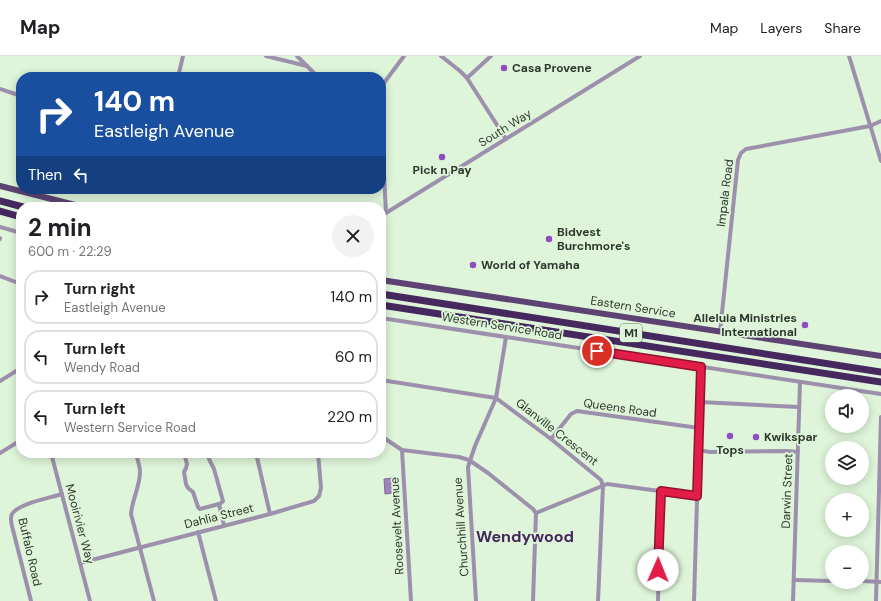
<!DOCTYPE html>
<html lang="en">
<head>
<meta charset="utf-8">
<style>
  body { margin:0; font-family:"DM Sans",sans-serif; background:#f2f2f2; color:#202124; height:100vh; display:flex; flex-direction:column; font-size:15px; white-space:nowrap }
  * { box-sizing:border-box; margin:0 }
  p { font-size:13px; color:#757577 }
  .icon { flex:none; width:22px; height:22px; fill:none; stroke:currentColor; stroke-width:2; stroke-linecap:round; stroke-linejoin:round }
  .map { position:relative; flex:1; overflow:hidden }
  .sheet { position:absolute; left:16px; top:146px; width:370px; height:256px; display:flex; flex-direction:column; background:#fff; border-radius:16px; box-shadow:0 2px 10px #0003 }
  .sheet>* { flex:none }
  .top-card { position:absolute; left:16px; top:16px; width:370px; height:122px; border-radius:16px; box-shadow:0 2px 10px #0003; background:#1a4fa0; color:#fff; overflow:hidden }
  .fabs { position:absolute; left:825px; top:333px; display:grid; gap:8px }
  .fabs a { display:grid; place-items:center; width:44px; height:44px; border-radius:50%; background:#fff; box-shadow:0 2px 10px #0003; font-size:20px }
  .pin { position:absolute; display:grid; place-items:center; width:34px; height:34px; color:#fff; margin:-17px; border:2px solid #fff; border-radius:50%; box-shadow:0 1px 4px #0007 }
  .me { position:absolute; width:44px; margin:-22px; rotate:1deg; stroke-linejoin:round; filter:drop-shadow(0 0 3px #0008) }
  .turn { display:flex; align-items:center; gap:14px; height:84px; padding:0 12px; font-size:18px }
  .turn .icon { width:52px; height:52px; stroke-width:2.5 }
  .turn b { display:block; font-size:28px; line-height:34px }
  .then { display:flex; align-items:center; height:38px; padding:0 12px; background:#0003; gap:8px; font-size:15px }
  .round { display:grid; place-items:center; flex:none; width:42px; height:42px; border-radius:21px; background:#f2f2f2 }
  .head { display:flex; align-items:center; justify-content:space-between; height:68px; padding:0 12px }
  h1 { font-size:24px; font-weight:700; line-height:30px }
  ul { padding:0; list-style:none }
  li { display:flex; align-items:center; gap:12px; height:54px; margin:0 8px 6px; padding:0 4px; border:2px solid #e0e0e0; border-radius:16px }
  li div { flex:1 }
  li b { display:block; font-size:15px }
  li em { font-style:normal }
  header { display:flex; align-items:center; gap:24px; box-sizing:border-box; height:56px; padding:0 20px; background:#fff; border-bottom:1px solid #e0e0e0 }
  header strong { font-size:19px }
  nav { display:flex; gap:22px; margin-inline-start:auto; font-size:14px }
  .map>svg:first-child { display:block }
  .water { fill:#a182c0; stroke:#7e6c94 }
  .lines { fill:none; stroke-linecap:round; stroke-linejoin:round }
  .street { stroke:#9d90ac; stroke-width:4 }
  .primary { stroke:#5c4373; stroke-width:6 }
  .highway { stroke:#45285e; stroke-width:7 }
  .route-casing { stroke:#92132f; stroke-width:10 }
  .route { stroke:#e11d48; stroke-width:7 }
  .poi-dot { fill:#8d4cc0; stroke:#def5d9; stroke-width:1.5 }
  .labels { text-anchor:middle; stroke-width:3.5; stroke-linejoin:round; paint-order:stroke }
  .shield { fill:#def5d9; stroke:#637060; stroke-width:1 }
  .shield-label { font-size:11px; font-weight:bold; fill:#2e372c }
  .poi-label { font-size:12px; font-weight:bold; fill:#2e372c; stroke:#def5d9; text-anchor:start }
  .street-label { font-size:12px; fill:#2e372c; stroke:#def5d9 }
  .district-label { font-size:16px; font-weight:bold; fill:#44255d; stroke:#def5d9 }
</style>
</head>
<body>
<header>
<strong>Map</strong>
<nav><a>Map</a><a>Layers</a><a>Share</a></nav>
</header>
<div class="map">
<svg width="881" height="545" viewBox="0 0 881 545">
  <rect width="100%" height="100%" fill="#def5d9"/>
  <!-- water -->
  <polygon class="water" points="393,422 394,437 385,438 384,423"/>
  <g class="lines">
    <!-- street -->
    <g class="street">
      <polyline points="266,0 307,10"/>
      <polyline points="297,0 318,21"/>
      <polyline points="441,0 460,15 467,22 506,83"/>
      <polyline points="849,0 881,105"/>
      <polyline points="178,21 183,0"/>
      <polyline points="467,22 491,0"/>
      <polyline points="381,31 404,0"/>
      <polyline points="0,33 21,40"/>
      <polyline points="381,90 383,99 386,157"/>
      <polyline points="381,160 640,0"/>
      <polyline points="0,171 21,177"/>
      <polyline points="0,183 0,182"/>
      <polyline points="0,220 21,228"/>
      <polyline points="381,262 881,338"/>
      <polyline points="720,276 738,104 741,97 746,93 870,70 881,65"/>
      <polyline points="381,324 496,342 551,383 601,424 603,430 598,545"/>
      <polyline points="0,325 21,312"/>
      <polyline points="700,346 799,351"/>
      <polyline points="381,380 402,394 459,401 469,404 488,417 533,453 536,457 533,545"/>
      <polyline points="551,383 571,358 577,355 699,372"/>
      <polyline points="402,394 411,545"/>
      <polyline points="698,394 710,396 787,395 798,396"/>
      <polyline points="0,397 21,384"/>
      <polyline points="51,397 90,545"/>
      <path d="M136,397C137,403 140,410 140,416C140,430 132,444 131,458L154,545"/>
      <polyline points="184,397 187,408 186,412 184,416 186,428 188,432 193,436 198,451 200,453 219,448 221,447 223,445 214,413 209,403 208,397"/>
      <polyline points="256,397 270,458"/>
      <polyline points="219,448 224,469"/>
      <polyline points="536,457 607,428 697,440"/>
      <polyline points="198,476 216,545"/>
      <polyline points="80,507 270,458 314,445 319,440 321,432 318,397"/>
      <polyline points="794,524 832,525"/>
      <polyline points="862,525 881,526"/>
      <path d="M31,545L12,470C11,466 10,462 12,458C19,447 50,442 62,438"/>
      <polyline points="476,545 468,411 475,390 496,342 506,281"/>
      <polyline points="658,545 661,435"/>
      <polyline points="694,545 701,311"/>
      <polyline points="793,545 800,326"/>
      <polyline points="876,545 881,361"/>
    </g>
    <!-- primary -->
    <g class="primary">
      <polyline points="0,130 83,151"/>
      <polyline points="381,224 881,300"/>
    </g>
    <!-- highway -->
    <g class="highway">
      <polyline points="0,145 23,151"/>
      <polyline points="0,155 21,161"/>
      <polyline points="381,238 881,316"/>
      <polyline points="381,249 881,326"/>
    </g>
  </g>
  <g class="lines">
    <!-- route casing -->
    <g class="route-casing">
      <polyline id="route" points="597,295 701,311 697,440 661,435 658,514"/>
    </g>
    <!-- route -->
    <use href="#route" class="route"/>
  </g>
  <!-- markers -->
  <g class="poi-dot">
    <circle cx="504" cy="12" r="4"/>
    <circle cx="442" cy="101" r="4"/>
    <circle cx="549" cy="183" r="4"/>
    <circle cx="473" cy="209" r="4"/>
    <circle cx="805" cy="269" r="4"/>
    <circle cx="730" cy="380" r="4"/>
    <circle cx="756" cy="381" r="4"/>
  </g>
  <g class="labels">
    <!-- shield labels -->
    <rect class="shield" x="620" y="268" width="22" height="18" rx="3"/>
    <g class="shield-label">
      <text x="631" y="281">M1</text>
    </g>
    <!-- poi labels -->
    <g class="poi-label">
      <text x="512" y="16">Casa Provene</text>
      <text x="442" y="118" text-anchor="middle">Pick n Pay</text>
      <text x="557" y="180">Bidvest<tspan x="557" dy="14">Burchmore's</tspan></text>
      <text x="481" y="213">World of Yamaha</text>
      <text x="797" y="266" text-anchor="end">Alleluia Ministries<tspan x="797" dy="14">International</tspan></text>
      <text x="764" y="385">Kwikspar</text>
      <text x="730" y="398" text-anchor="middle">Tops</text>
    </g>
    <!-- street labels -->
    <g class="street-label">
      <text transform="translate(505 72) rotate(-32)" y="4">South Way</text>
      <text transform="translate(725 137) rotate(-83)" y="4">Impala Road</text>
      <text transform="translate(633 251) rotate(9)" y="4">Eastern Service</text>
      <text transform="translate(502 270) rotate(9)" y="4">Western Service Road</text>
      <text transform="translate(620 352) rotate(8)" y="4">Queens Road</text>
      <text transform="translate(557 376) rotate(38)" y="4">Glanville Crescent</text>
      <text transform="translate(787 435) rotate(-88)" y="4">Darwin Street</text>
      <text transform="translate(219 460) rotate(-14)" y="4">Dahlia Street</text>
      <text transform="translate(80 468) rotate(75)" y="4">Mooirivier Way</text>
      <text transform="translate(397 470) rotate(-93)" y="4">Roosevelt Avenue</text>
      <text transform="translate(461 471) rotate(-94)" y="4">Churchhill Avenue</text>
      <text transform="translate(30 496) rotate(77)" y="4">Buffalo Road</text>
    </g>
    <!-- district labels -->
    <g class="district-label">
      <text x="525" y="486">Wendywood</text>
    </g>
  </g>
</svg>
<div class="fabs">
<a><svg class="icon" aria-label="sound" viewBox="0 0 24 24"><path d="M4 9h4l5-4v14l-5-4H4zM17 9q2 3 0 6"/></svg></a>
<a><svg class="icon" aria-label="layers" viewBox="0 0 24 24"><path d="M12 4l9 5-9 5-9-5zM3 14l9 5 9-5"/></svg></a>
<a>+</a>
<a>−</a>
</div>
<div class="pin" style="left:597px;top:295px;background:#d93025"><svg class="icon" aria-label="arrive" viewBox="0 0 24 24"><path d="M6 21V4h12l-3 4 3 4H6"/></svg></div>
<svg class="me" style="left:658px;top:514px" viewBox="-20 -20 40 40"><circle r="19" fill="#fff"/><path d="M0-13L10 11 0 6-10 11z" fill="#e11d48"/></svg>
<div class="top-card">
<div class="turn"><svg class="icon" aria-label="right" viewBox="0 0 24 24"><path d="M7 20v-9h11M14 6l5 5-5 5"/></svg><div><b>140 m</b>Eastleigh Avenue</div></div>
<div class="then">Then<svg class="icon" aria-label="left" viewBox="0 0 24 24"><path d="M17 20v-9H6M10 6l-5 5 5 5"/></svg></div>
</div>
<section class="sheet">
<div class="head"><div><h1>2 min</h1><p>600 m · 22:29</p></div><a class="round"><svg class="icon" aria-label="close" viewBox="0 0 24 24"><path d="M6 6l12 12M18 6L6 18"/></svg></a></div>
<ul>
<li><svg class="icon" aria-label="right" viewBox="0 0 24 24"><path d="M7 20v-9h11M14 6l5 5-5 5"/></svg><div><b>Turn right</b><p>Eastleigh Avenue</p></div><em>140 m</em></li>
<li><svg class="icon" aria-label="left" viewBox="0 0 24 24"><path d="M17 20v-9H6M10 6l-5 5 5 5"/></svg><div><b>Turn left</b><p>Wendy Road</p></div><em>60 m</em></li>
<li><svg class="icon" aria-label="left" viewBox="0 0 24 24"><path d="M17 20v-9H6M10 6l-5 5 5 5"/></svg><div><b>Turn left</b><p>Western Service Road</p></div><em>220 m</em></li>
</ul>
</section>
</div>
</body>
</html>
